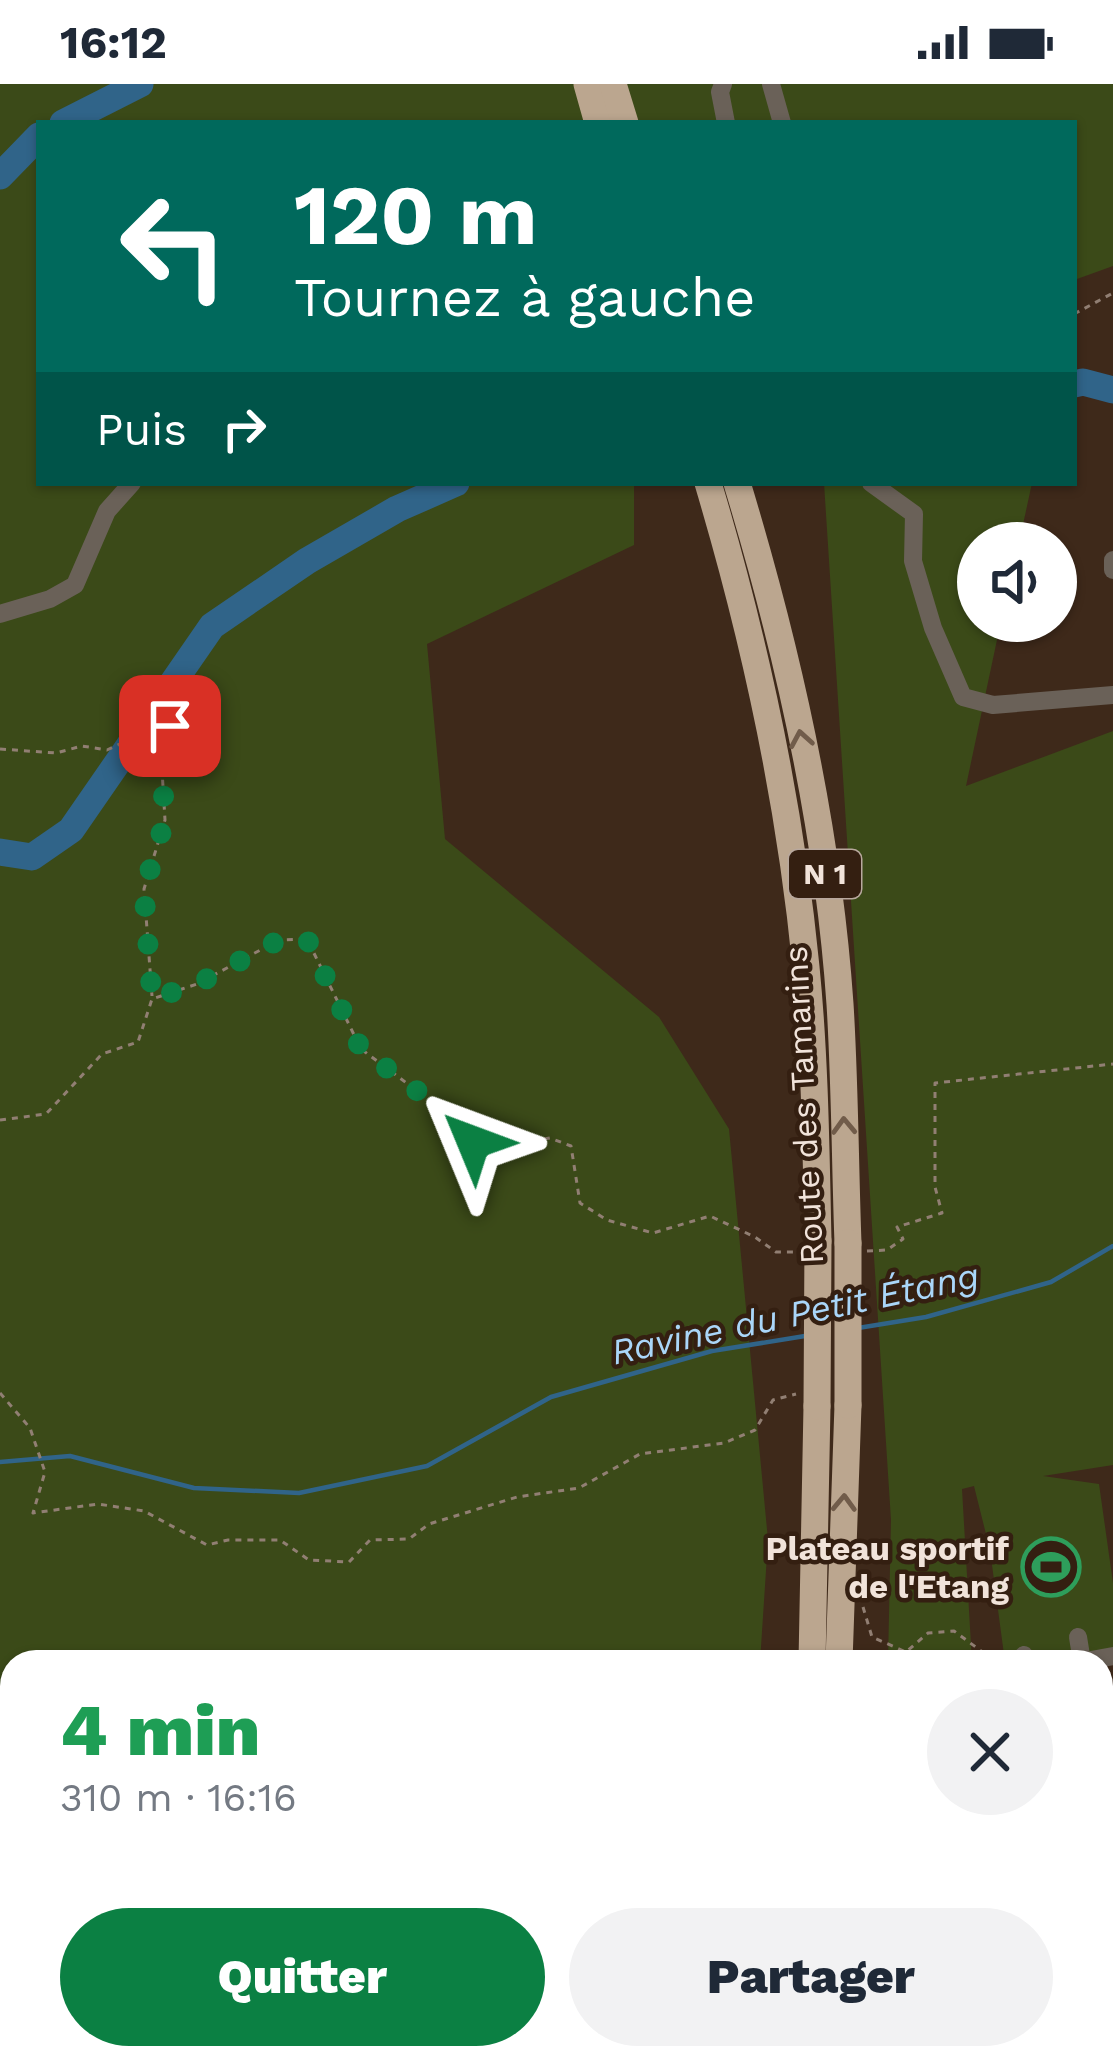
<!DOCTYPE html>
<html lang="fr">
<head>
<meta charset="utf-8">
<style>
  body { margin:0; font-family:"Work Sans",sans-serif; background:#f2f2f3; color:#1f2937; height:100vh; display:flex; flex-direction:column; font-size:45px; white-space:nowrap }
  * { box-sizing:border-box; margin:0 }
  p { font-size:39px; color:#747a83 }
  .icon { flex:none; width:66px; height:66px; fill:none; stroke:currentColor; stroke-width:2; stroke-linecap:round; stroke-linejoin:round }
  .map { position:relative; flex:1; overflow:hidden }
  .side { position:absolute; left:0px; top:1566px; width:1113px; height:420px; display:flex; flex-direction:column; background:#fff; border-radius:36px 36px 0 0; box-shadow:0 3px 9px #0004 }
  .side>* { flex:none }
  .banner { position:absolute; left:36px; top:36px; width:1041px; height:366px; border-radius:0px; box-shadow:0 3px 9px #0004; background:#00695c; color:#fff; overflow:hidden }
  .buttons { position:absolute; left:957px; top:438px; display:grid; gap:24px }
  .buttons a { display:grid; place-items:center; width:120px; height:120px; border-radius:50%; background:#fff; box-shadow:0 3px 9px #0004; font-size:60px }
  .pin { position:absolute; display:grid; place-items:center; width:102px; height:102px; color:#fff; margin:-51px; border-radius:24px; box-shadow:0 6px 18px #0006 }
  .me { position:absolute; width:132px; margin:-66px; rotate:314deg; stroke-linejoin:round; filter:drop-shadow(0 0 9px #0008) }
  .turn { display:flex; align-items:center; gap:42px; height:252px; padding:0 60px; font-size:54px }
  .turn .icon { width:156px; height:156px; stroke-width:2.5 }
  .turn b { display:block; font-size:84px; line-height:102px }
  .then { display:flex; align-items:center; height:114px; padding:0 60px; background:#0003; gap:24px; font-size:45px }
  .round { display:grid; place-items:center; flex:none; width:126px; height:126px; border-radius:63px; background:#f2f2f3 }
  .head { display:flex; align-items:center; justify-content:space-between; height:204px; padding:0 60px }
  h1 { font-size:72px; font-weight:800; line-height:90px; color:#1e9e55 }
  .cta { display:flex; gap:24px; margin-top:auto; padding:24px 60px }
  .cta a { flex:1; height:138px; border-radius:72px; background:#0b8043; color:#fff; font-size:48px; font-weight:800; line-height:138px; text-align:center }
  .cta a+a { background:#f2f2f3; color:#1f2937 }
  .status { display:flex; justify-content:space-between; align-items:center; height:84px; padding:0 60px; background:#fff; direction:ltr }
  .status svg { height:33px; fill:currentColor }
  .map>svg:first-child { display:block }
  .green { fill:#3b4a18 }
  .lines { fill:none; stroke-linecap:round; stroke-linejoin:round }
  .stream { stroke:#306489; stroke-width:4.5 }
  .river { stroke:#306489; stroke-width:27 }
  .building { fill:#573d33 }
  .path { stroke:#917f73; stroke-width:3; stroke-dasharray:6 6; stroke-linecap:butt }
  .minor { stroke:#6a6158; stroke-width:18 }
  .highway { stroke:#bba68f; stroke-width:27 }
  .highway-bridge { stroke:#bba68f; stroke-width:27 }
  .oneway { stroke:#715c4a }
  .route { stroke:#0b8043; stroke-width:21; stroke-dasharray:0 37.8 }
  .labels { text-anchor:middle; stroke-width:9; stroke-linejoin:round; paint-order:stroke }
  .shield { fill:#341f11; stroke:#b8a89e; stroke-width:3 }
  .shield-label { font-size:30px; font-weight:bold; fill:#f1e3da }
  .street-label { font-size:33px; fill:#f1e3da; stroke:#341f11 }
  .poi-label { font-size:33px; font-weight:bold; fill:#f1e3da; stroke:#341f11; text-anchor:end }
  .water-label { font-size:36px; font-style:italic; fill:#aad6f9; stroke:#341f11 }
</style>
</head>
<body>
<div class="status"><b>16:12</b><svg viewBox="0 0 49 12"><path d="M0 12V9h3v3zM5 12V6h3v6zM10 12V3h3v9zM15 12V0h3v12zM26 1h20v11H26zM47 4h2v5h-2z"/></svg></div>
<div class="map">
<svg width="1113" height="1986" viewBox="0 0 1113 1986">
  <rect width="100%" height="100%" fill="#3e291a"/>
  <!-- green -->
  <g class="green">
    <polygon points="0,0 1113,0 1113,182 1077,195 1074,206 1074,39 753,39 752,36 735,39 39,39 39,399 634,399 634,461 427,560 445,755 659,933 729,1045 768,1456 760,1578 12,1578 12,1836 0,1836"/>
    <polygon points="824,399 1032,399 1019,459 978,459 978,537 1001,537 966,702 1113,647 1113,1381 1043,1392 1099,1400 1113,1499 1113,1567 1038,1578 1005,1578 990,1466 974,1402 962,1405 972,1578 888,1578 891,1436"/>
    <polygon points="1113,1618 1113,1986 882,1986 882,1974 1101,1974 1101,1621"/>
  </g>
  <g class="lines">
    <!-- stream -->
    <g class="stream">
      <polyline points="858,1244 926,1233 1051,1198 1113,1162"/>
      <polyline points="0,1378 70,1372 194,1404 299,1409 427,1382 551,1313 712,1267 805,1252"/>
    </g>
    <!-- river -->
    <g class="river">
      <polyline points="63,39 140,0"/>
      <polyline points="0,92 39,52"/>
      <polyline points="1074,300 1083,298 1113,306"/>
      <polyline points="0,768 32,773 71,746 212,542 307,477 397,425 456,399"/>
    </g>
  </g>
  <!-- building -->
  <polygon class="building" points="480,1974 574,1974 574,1980 544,1986 539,1986 538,1980 483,1986"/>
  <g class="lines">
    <!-- path -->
    <g class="path">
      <polyline points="1074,230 1113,209"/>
      <polyline points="0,665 56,669 82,662 107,666 124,658 146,638 169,642 177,652 162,686 165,736 144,805 152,912"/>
      <polyline points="0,1036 46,1030 102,970 138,958 152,915 197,900 279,856 307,855 361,965 424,1012 473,1058 511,1061 550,1054 571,1062 580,1119 607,1136 653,1149 710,1132 755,1153 776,1168 797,1168"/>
      <polyline points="867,1167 887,1166 903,1155 897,1143 942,1129 935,1103 935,999 1113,980"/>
      <polyline points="0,1309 30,1344 45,1388 33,1429 98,1420 144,1427 207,1461 228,1456 280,1456 309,1476 349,1478 370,1456 409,1455 429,1440 517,1413 579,1404 640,1370 724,1359 755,1346 773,1316 796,1310"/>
      <polyline points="863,1523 872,1553 906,1568 928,1549 954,1547 996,1578"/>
    </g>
    <!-- minor -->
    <g class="minor">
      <polyline points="723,0 720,8 726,39"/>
      <polyline points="771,0 782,39"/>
      <polyline points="871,399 914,430 913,477 933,544 963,613 993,621 1113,611"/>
      <polyline points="1113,476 1113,486"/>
      <polyline points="0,530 50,515 75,501 107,427 132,399"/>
      <polyline points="1078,1553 1082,1578"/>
      <polyline points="1024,1571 1025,1578"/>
      <polyline points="1080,1578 1113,1572"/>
      <polyline points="1101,1814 1113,1803"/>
      <polyline points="0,1918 12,1928"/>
      <polyline points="340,1986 382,1974"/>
      <polyline points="1003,1986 1005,1974"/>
    </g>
    <!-- highway -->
    <g class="highway">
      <polyline points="587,0 598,39"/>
      <polyline points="613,0 625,39"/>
      <path d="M708,399C755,556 790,719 806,883C815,973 816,1066 818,1157"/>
      <path d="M737,399C788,567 828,745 840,920C845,999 845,1079 848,1159"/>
      <polyline points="812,1578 817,1322"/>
      <polyline points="839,1578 848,1321"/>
      <polyline points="802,1986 802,1974"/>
      <polyline points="830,1986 830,1974"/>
    </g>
    <!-- highway-bridge -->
    <g class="highway-bridge">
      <polyline points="848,1321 848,1159"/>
      <polyline points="817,1322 818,1157"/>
    </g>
  </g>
  <!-- one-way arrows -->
  <defs><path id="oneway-chevron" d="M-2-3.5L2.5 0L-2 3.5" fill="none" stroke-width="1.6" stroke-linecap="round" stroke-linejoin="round" transform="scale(3)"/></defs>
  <g class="oneway">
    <use href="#oneway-chevron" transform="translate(801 655) rotate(-100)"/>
    <use href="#oneway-chevron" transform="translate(844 1042) rotate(-92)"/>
    <use href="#oneway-chevron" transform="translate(844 1419) rotate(-88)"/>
  </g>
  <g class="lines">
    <!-- route -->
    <polyline class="route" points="170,642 177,652 162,686 165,736 144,806 152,915 197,900 279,856 307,855 361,965 424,1012 473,1058"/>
  </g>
  <!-- icons -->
  <defs>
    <g id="stadium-ring" transform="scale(3)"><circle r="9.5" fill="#341f11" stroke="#2e9e5b" stroke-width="1.5"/><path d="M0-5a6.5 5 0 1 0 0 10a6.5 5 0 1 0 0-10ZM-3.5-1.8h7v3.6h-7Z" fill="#2e9e5b"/></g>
  </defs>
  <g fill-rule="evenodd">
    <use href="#stadium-ring" x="1051" y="1483"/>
  </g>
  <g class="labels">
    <!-- shield labels -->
    <rect class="shield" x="789" y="766" width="72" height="48" rx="9"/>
    <g class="shield-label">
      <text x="825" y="800">N 1</text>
    </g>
    <!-- street labels -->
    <g class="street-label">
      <text transform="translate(803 1021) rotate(-93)" y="12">Route des Tamarins</text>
    </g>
    <!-- poi labels -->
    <g class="poi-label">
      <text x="1009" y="1476">Plateau sportif<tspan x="1009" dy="38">de l'Etang</tspan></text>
    </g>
    <!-- water labels -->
    <g class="water-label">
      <text transform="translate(795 1229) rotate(-12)" y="13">Ravine du Petit Étang</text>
    </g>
  </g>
</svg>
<div class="buttons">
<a><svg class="icon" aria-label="sound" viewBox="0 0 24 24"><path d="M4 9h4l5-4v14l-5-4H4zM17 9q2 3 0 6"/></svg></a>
</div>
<div class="pin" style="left:170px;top:642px;background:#d93025"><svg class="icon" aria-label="arrive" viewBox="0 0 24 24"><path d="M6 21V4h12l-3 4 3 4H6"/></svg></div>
<svg class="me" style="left:473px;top:1058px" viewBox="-20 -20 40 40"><path d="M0-17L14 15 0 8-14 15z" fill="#0b8043" stroke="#fff" stroke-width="4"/></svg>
<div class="banner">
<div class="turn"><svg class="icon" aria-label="left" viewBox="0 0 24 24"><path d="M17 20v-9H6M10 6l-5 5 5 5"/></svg><div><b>120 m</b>Tournez à gauche</div></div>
<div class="then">Puis<svg class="icon" aria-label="right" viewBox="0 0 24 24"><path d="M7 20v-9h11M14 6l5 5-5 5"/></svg></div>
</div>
<section class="side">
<div class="head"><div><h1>4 min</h1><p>310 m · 16:16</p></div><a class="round"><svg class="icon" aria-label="close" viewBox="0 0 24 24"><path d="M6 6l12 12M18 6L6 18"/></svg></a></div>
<div class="cta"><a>Quitter</a><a>Partager</a></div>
</section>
</div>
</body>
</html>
